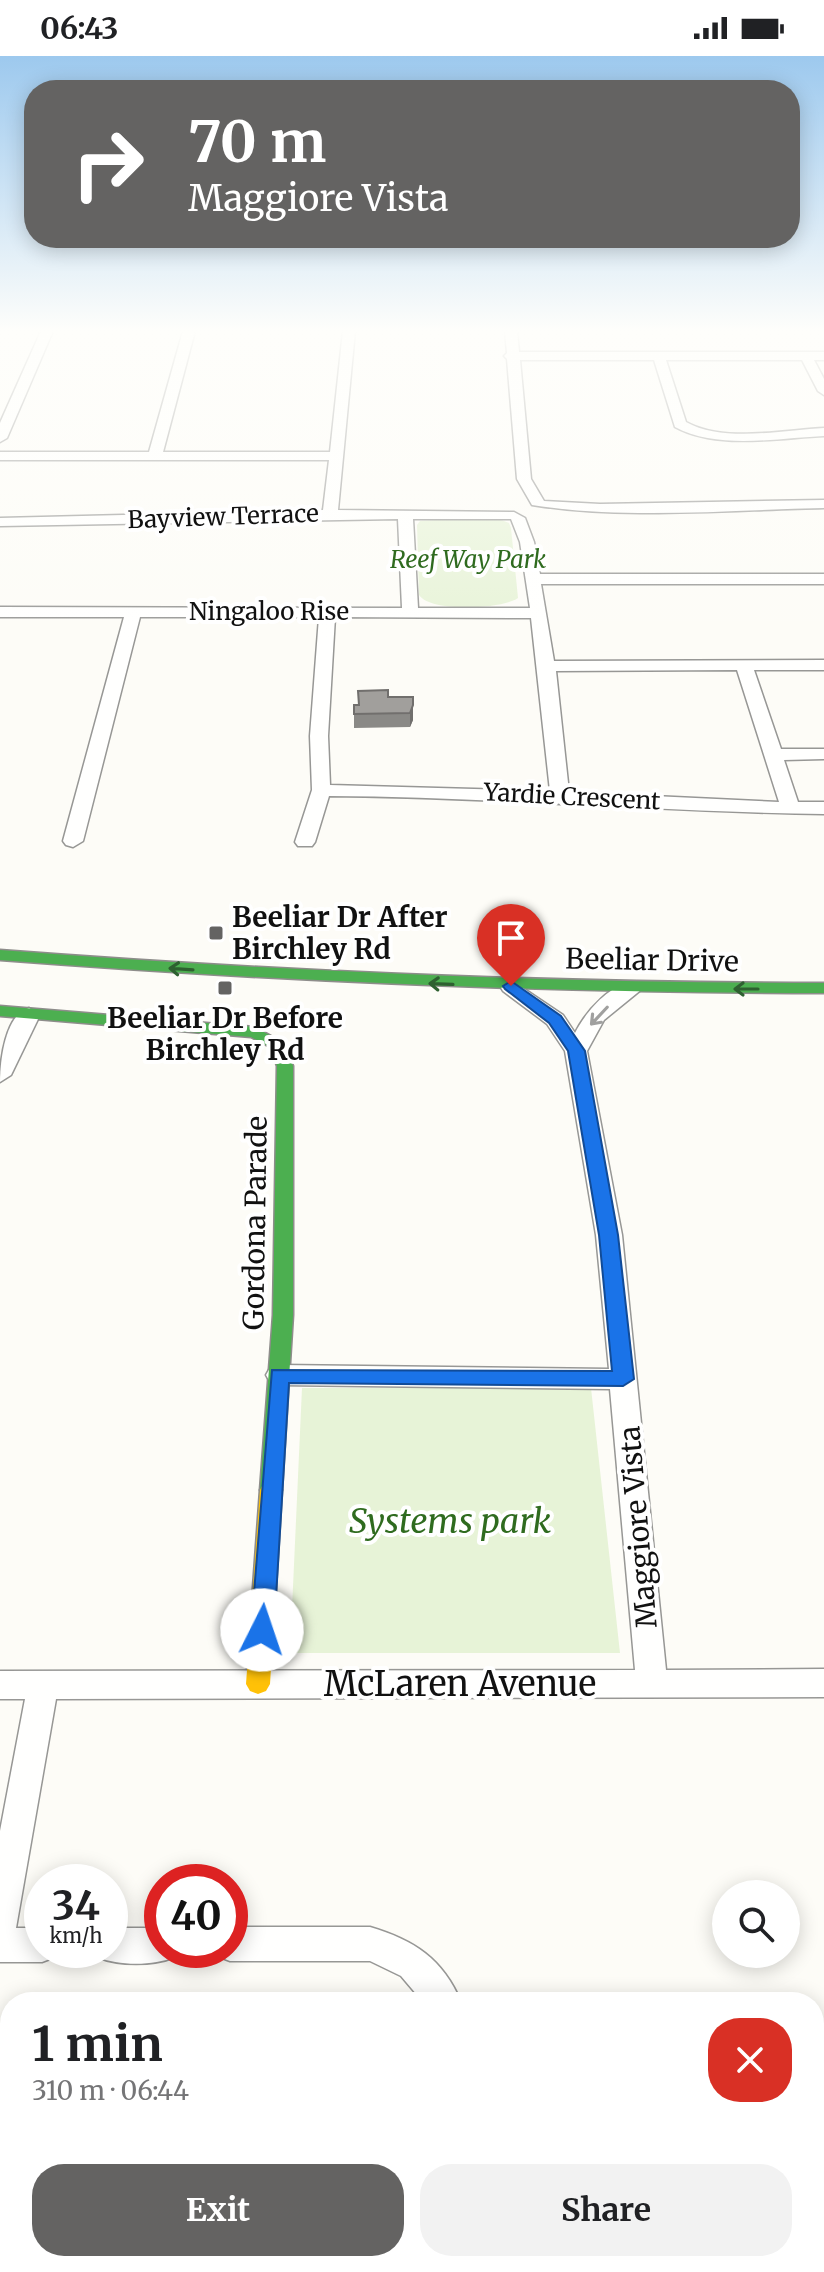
<!DOCTYPE html>
<html lang="en">
<head>
<meta charset="utf-8">
<style>
  body { margin:0; font-family:Merriweather,serif; background:#f2f2f2; color:#202124; height:100vh; display:flex; flex-direction:column; font-size:30px; white-space:nowrap }
  * { box-sizing:border-box; margin:0 }
  p { font-size:26px; color:#757577 }
  .icon { flex:none; width:44px; height:44px; fill:none; stroke:currentColor; stroke-width:2; stroke-linecap:round; stroke-linejoin:round }
  .map { position:relative; flex:1; overflow:hidden }
  .sheet { position:absolute; left:0px; top:1936px; width:824px; height:280px; display:flex; flex-direction:column; background:#fff; border-radius:32px 32px 0 0; box-shadow:0 4px 20px #0003 }
  .sheet>* { flex:none }
  .banner { position:absolute; left:24px; top:24px; width:776px; height:168px; border-radius:32px; box-shadow:0 4px 20px #0003; background:#646362; color:#fff; overflow:hidden }
  .tools { position:absolute; left:712px; top:1824px; display:grid; gap:16px }
  .tools a { display:grid; place-items:center; width:88px; height:88px; border-radius:50%; background:#fff; box-shadow:0 4px 20px #0003; font-size:40px }
  .speed { position:absolute; left:24px; top:1808px; display:flex; gap:16px; font-size:40px; font-weight:700; text-align:center }
  .speed>* { display:grid; place-content:center; width:104px; height:104px; border-radius:50%; background:#fff; box-shadow:0 4px 20px #0003; line-height:1 }
  .speed small { font-size:20px; font-weight:400 }
  .speed .limit { border:12px solid #d22; background:#fff; color:#111 }
  .pin { position:absolute; display:grid; place-items:center; width:68px; height:68px; color:#fff; margin:-82px -34px; border-radius:50% 50% 50% 0; rotate:-45deg; box-shadow:0 0 8px #0007 }
  .pin .icon { rotate:45deg }
  .me { position:absolute; width:88px; margin:-44px; rotate:4deg; stroke-linejoin:round; filter:drop-shadow(0 0 6px #0008) }
  .turn { display:flex; align-items:center; gap:28px; height:168px; padding:0 32px; font-size:36px }
  .turn .icon { width:104px; height:104px; stroke-width:2.5 }
  .turn b { display:block; font-size:56px; line-height:68px }
  .round { display:grid; place-items:center; flex:none; width:84px; height:84px; border-radius:32px; background:#f2f2f2 }
  .overview { display:flex; align-items:center; justify-content:space-between; height:136px; padding:0 32px }
  h1 { font-size:48px; font-weight:700; line-height:60px }
  .button { display:flex; gap:16px; margin-top:auto; padding:16px 32px }
  .button a { flex:1; height:92px; border-radius:32px; background:#646362; color:#fff; font-size:32px; font-weight:700; line-height:92px; text-align:center }
  .button a+a { background:#f2f2f2; color:#202124 }
  .status { display:flex; justify-content:space-between; align-items:center; height:56px; padding:0 40px; background:#fff; direction:ltr }
  .status svg { height:22px; fill:currentColor }
  .map>svg:first-child { display:block }
  .green { fill:#e7f3d7 }
  .lines { fill:none; stroke-linecap:round; stroke-linejoin:round }
  .street-casing { stroke:#979795; stroke-width:3 }
  .fast-casing { stroke:#8e8d8b; stroke-width:3 }
  .slow-casing { stroke:#8e8d8b; stroke-width:3 }
  .street { fill:#fffffe; fill-rule:evenodd }
  .fast { fill:#4caf50; fill-rule:evenodd }
  .slow { fill:#ffc107; fill-rule:evenodd }
  .wall { fill:#8a8986 }
  .shaded-wall { fill:#716f6d }
  .building { fill:#a19f9c; stroke:#716f6d; stroke-width:2 }
  .oneway { stroke:#2e6030 }
  .oneway2 { stroke:#a0a09f }
  .route { fill:#1a73e8; stroke:#114b97; stroke-width:2 }
  .poi-dot { fill:#646362; stroke:#fff; stroke-width:3 }
  .labels { text-anchor:middle; stroke-width:8; stroke-linejoin:round; paint-order:stroke }
  .far-street-label { font-size:24px; fill:#111; stroke:#fff }
  .far-park-label { font-size:24px; font-style:italic; fill:#2f6b1f; stroke:#fff }
  .poi-label { font-size:28px; font-weight:bold; fill:#111; stroke:#fff; text-anchor:start }
  .street-label { font-size:28px; fill:#111; stroke:#fff }
  .near-park-label { font-size:34px; font-style:italic; fill:#2f6b1f; stroke:#fff }
  .near-street-label { font-size:34px; fill:#111; stroke:#fff }
</style>
</head>
<body>
<div class="status"><b>06:43</b><svg viewBox="0 0 49 12"><path d="M0 12V9h3v3zM5 12V6h3v6zM10 12V3h3v9zM15 12V0h3v12zM26 1h20v11H26zM47 4h2v5h-2z"/></svg></div>
<div class="map">
<svg width="824" height="2216" viewBox="0 0 824 2216">
  <rect width="100%" height="100%" fill="#fdfcf7"/>
  <!-- green -->
  <g class="green">
    <path d="M491,460L509,467L511,472L518,542C502,553 431,557 419,539L417,469L420,465Z"/>
    <polygon points="302,1332 591,1332 620,1597 290,1597"/>
  </g>
  <g class="lines">
    <!-- street casing -->
    <g class="street-casing">
      <g id="street">
        <polygon points="41,275 53,275 7,382 0,386 0,367"/>
        <path d="M183,275H195L163,396H330L343,275H355L338,454L514,456L525,462L534,486L540,518H824V528H541L554,605L824,604V614H754L781,693H824V703L784,704L798,746H824V758C659,756 494,741 329,740L315,786L312,790H298L295,786L312,734L310,680L319,561H140L83,785L73,791L66,789L63,785L124,561H0V551L402,552L398,463L0,470V462L323,454L329,404H0V396H149ZM413,463H511L520,486L530,552H418ZM335,561L531,562L550,735L330,729L328,680ZM737,614L779,746L569,736L556,615Z"/>
        <path d="M505,275H517L519,296H824V304H814L824,323V339L818,335L802,304H666L686,366C723,387 783,374 824,372V380C778,382 717,394 675,371L654,304H520L531,423L544,445L600,448L824,444V452C728,454 625,464 532,449L517,423L507,303L504,300L507,297Z"/>
        <path d="M511,924L563,959L575,977C585,957 613,922 639,928L642,933L604,964L587,995L622,1179L666,1614L824,1613V1641L56,1643L16,1872H42V1894H58L55,1901L42,1906H0V1775L25,1643H0V1615L635,1614L610,1333L280,1329L270,1326L266,1319L270,1312L280,1309L609,1313L596,1179L565,995L547,968L503,935L500,930Z"/>
        <path d="M29,952L40,959L11,1019L0,1026C0,1006 5,958 29,952Z"/>
        <path d="M230,1871H370C414,1884 443,1903 461,1946H423L401,1920L370,1905H230L217,1900L215,1894H230Z"/>
        <path d="M110,1872H162V1894H178L175,1901C153,1910 119,1910 97,1901L94,1894H110Z"/>
        <rect x="434" y="2206" width="40" height="10"/>
      </g>
    </g>
    <!-- fast casing -->
    <g class="fast-casing">
      <g id="fast">
        <path d="M0,894C274,915 549,927 824,927V937C549,937 274,925 0,904Z"/>
        <polygon points="0,950 255,971 285,988 293,1010 293,1259 282,1434 279,1440 271,1442 263,1440 260,1434 273,1259 277,1010 270,991 251,981 0,960"/>
      </g>
    </g>
    <!-- slow casing -->
    <g class="slow-casing">
      <polygon id="slow" points="271,1426 279,1428 282,1434 270,1628 266,1635 258,1638 250,1635 246,1628 260,1434 263,1428"/>
    </g>
    <!-- street -->
    <use href="#street" class="street"/>
    <!-- fast -->
    <use href="#fast" class="fast"/>
    <!-- slow -->
    <use href="#slow" class="slow"/>
  </g>
  <!-- wall -->
  <polygon class="wall" points="358,635 388,641 413,641 413,664 410,671 354,672 354,649 358,649"/>
  <!-- shaded-wall -->
  <polygon class="shaded-wall" points="413,649 413,664 410,671 410,657"/>
  <!-- building -->
  <polygon class="building" points="388,634 388,641 413,641 413,649 410,657 354,658 354,649 359,649 358,635"/>
  <!-- one-way arrows -->
  <defs><path id="oneway-shaft" d="M-6 0H5M1.5-3L5.5 0L1.5 3" fill="none" stroke-width="1.6" stroke-linecap="round" stroke-linejoin="round" transform="scale(2)"/></defs>
  <g class="oneway">
    <use href="#oneway-shaft" transform="translate(181 913) rotate(-176)"/>
    <use href="#oneway-shaft" transform="translate(441 928) rotate(-178)"/>
    <use href="#oneway-shaft" transform="translate(746 933) rotate(180)"/>
  </g>
  <use class="oneway2" href="#oneway-shaft" transform="translate(599 960) rotate(133)"/>
  <!-- sky -->
  <linearGradient id="sky" x2="0" y2="1"><stop stop-color="#9dc9ee"/><stop offset="0.47" stop-color="#fefefb"/><stop offset="1" stop-color="#fefefb" stop-opacity="0"/></linearGradient>
  <rect width="824" height="585" fill="url(#sky)"/>
  <!-- route -->
  <polygon class="route" points="511,925 561,960 585,995 618,1179 634,1323 623,1330 289,1327 274,1574 270,1581 262,1584 254,1581 251,1574 272,1314 612,1315 599,1179 568,995 549,967 505,933 503,930"/>
  <!-- markers -->
  <g class="poi-dot">
    <rect x="208" y="869" width="16" height="16" rx="4"/>
    <rect x="217" y="924" width="16" height="16" rx="4"/>
  </g>
  <g class="labels">
    <!-- far-street labels -->
    <g class="far-street-label">
      <text transform="translate(223 461) rotate(-2)" y="8">Bayview Terrace</text>
      <text x="269" y="564">Ningaloo Rise</text>
      <text transform="translate(572 741) rotate(3)" y="8">Yardie Crescent</text>
    </g>
    <!-- far-park labels -->
    <g class="far-park-label">
      <text x="468" y="512">Reef Way Park</text>
    </g>
    <!-- poi labels -->
    <g class="poi-label">
      <text x="232" y="871">Beeliar Dr After<tspan x="232" dy="32">Birchley Rd</tspan></text>
      <text x="225" y="972" text-anchor="middle">Beeliar Dr Before<tspan x="225" dy="32">Birchley Rd</tspan></text>
    </g>
    <!-- street labels -->
    <g class="street-label">
      <text transform="translate(652 904) rotate(1)" y="10">Beeliar Drive</text>
      <text transform="translate(255 1167) rotate(-89)" y="10">Gordona Parade</text>
      <text transform="translate(638 1471) rotate(-95)" y="10">Maggiore Vista</text>
    </g>
    <!-- near-park labels -->
    <g class="near-park-label">
      <text x="450" y="1477">Systems park</text>
    </g>
    <!-- near-street labels -->
    <g class="near-street-label">
      <text x="460" y="1640">McLaren Avenue</text>
    </g>
  </g>
</svg>
<div class="tools">
<a><svg class="icon" aria-label="search" viewBox="0 0 24 24"><circle cx="10" cy="10" r="6"/><path d="M15 15l6 6"/></svg></a>
</div>
<div class="speed"><div>34<small>km/h</small></div><div class="limit">40</div></div>
<div class="pin" style="left:511px;top:930px;background:#d93025"><svg class="icon" aria-label="arrive" viewBox="0 0 24 24"><path d="M6 21V4h12l-3 4 3 4H6"/></svg></div>
<svg class="me" style="left:262px;top:1574px" viewBox="-20 -20 40 40"><circle r="19" fill="#fff"/><path d="M0-13L10 11 0 6-10 11z" fill="#1a73e8"/></svg>
<div class="banner">
<div class="turn"><svg class="icon" aria-label="right" viewBox="0 0 24 24"><path d="M7 20v-9h11M14 6l5 5-5 5"/></svg><div><b>70 m</b>Maggiore Vista</div></div>
</div>
<section class="sheet">
<div class="overview"><div><h1>1 min</h1><p>310 m · 06:44</p></div><a class="round" style="background:#d93025;color:#fff"><svg class="icon" aria-label="close" viewBox="0 0 24 24"><path d="M6 6l12 12M18 6L6 18"/></svg></a></div>
<div class="button"><a>Exit</a><a>Share</a></div>
</section>
</div>
</body>
</html>
